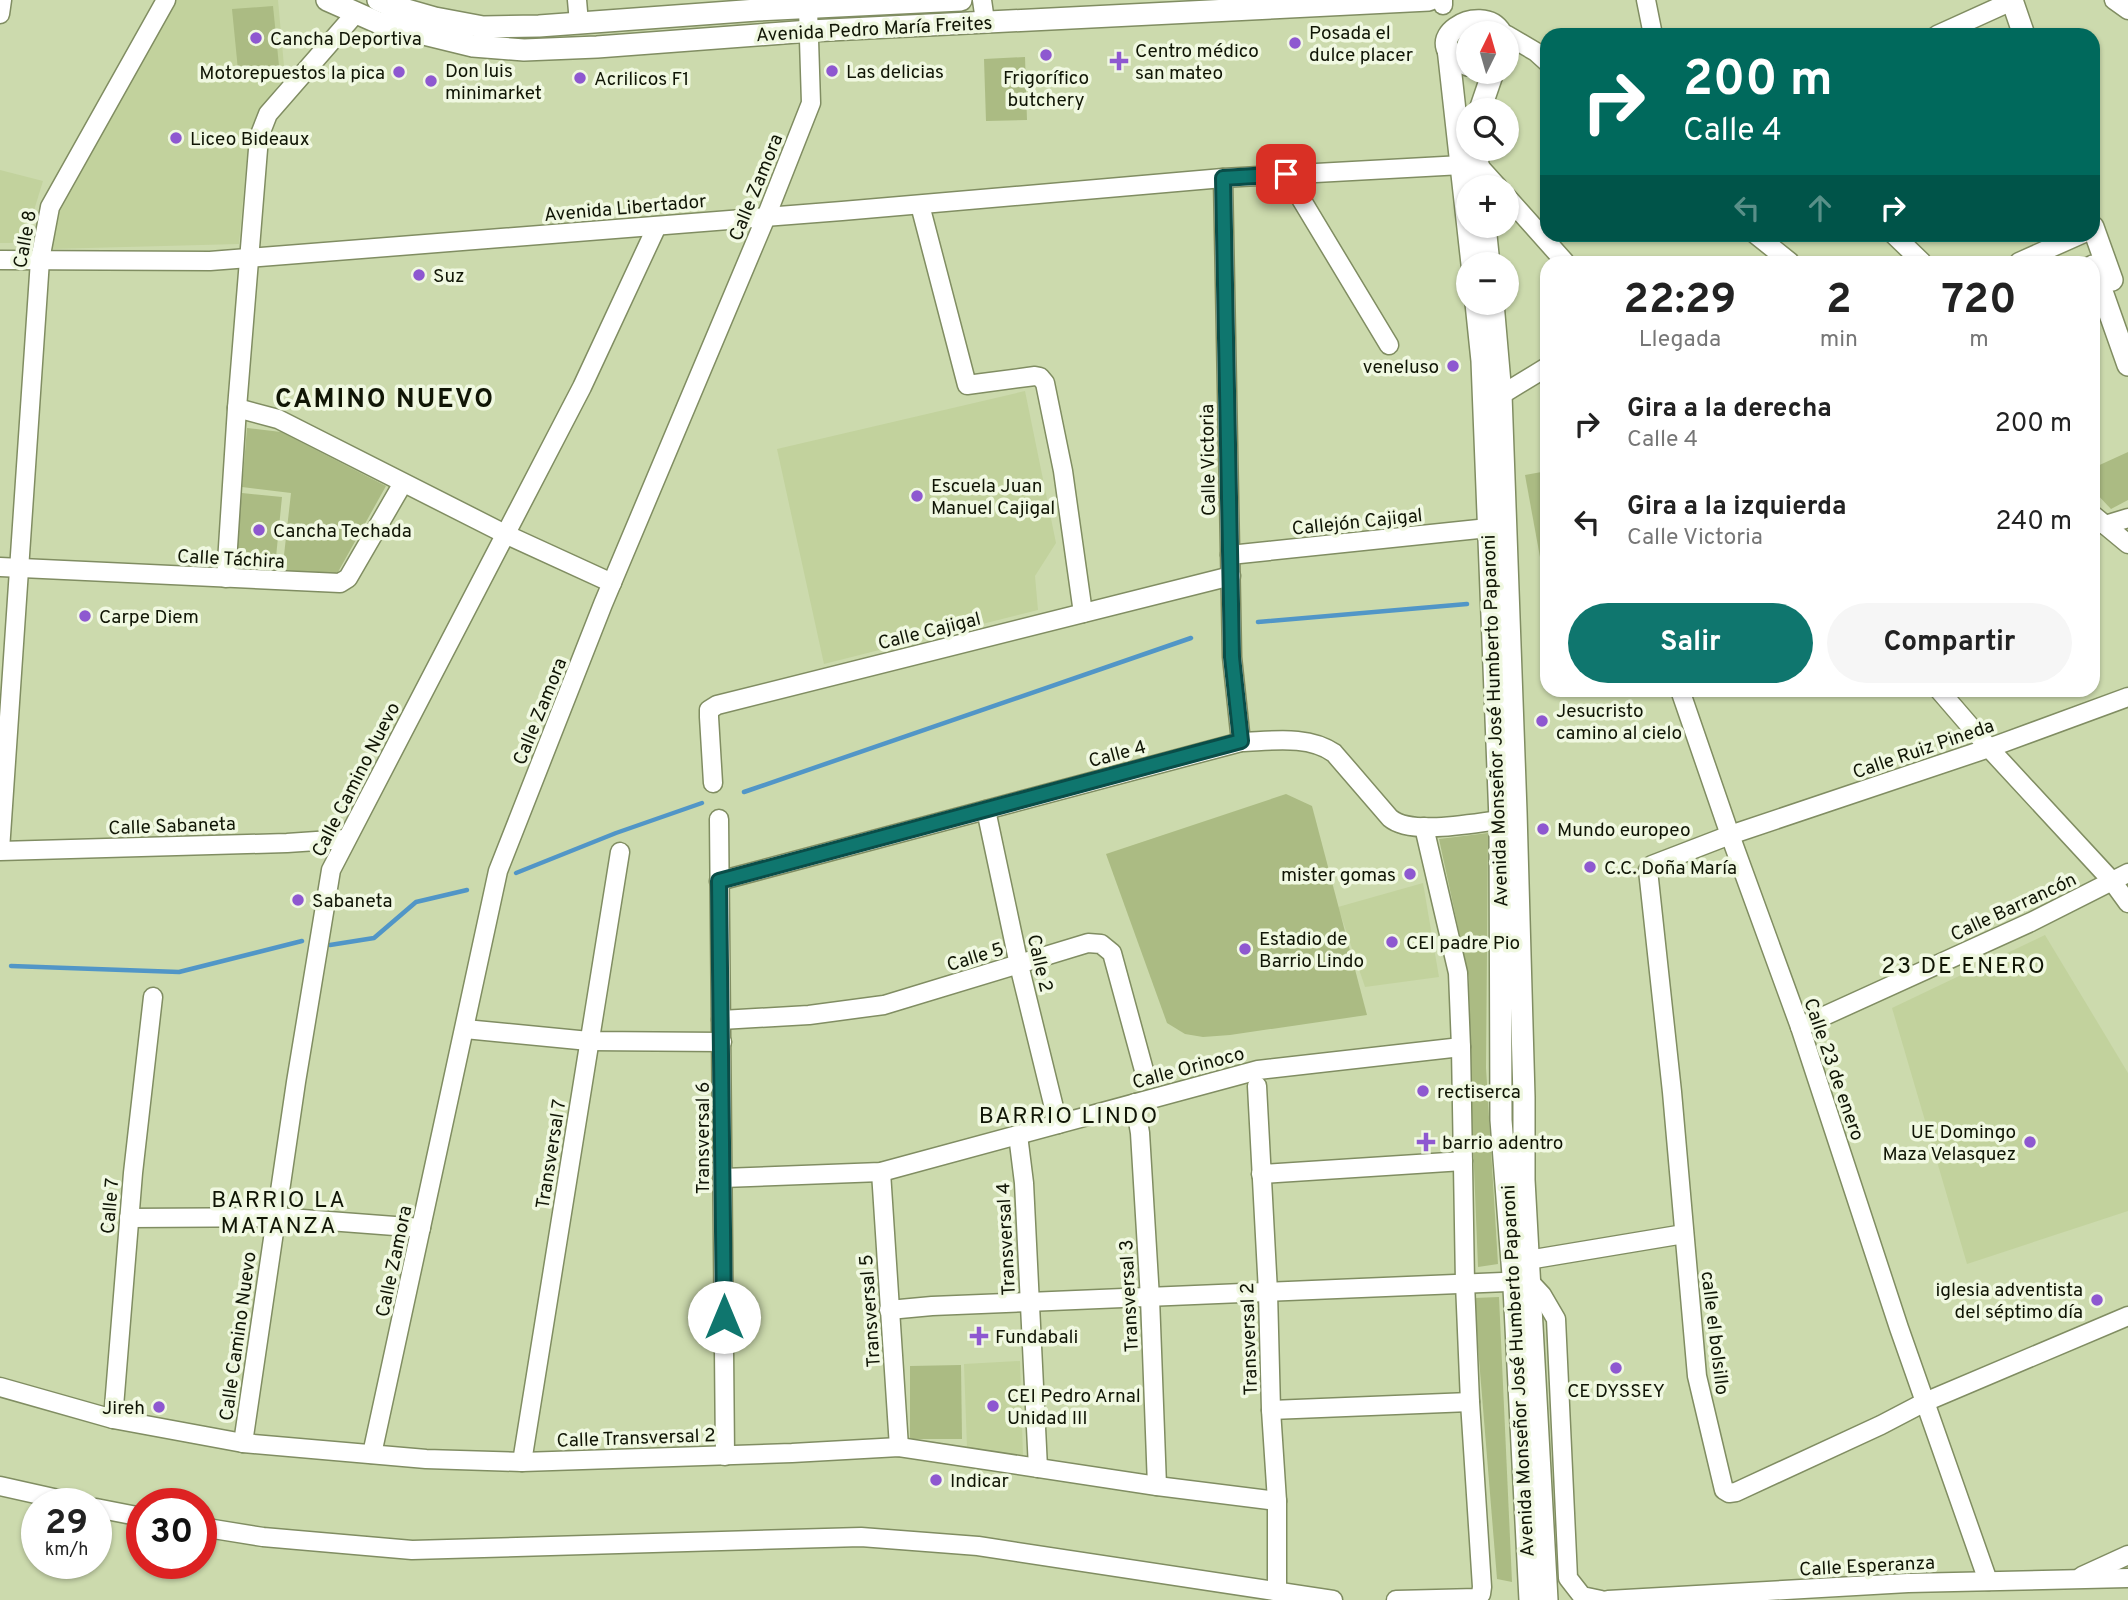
<!DOCTYPE html>
<html lang="es">
<head>
<meta charset="utf-8">
<style>
  body { margin:0; font-family:Overpass,sans-serif; background:#f6f6f6; color:#222; height:100vh; display:flex; flex-direction:column; font-size:26px; white-space:nowrap }
  * { box-sizing:border-box; margin:0 }
  p { font-size:23px; color:#767676 }
  .icon { flex:none; width:38px; height:38px; fill:none; stroke:currentColor; stroke-width:2; stroke-linecap:round; stroke-linejoin:round }
  .map { position:relative; flex:1; overflow:hidden }
  .sheet { position:absolute; left:1540px; top:256px; width:560px; height:441px; display:flex; flex-direction:column; background:#fff; border-radius:21px; box-shadow:0 2px 5px #0004 }
  .sheet>* { flex:none }
  .guide { position:absolute; left:1540px; top:28px; width:560px; height:214px; border-radius:21px; box-shadow:0 2px 5px #0004; background:#00695c; color:#fff; overflow:hidden }
  .needle { width:46px; rotate:5deg }
  .tools { position:absolute; left:1456px; top:21px; display:grid; gap:14px }
  .tools a { display:grid; place-items:center; width:63px; height:63px; border-radius:50%; background:#fff; box-shadow:0 2px 5px #0004; font-size:35px }
  .speed { position:absolute; left:21px; top:1488px; display:flex; gap:14px; font-size:35px; font-weight:700; text-align:center }
  .speed>* { display:grid; place-content:center; width:91px; height:91px; border-radius:50%; background:#fff; box-shadow:0 2px 5px #0004; line-height:1 }
  .speed small { font-size:18px; font-weight:400 }
  .speed .limit { border:10px solid #d22; background:#fff; color:#111 }
  .pin { position:absolute; display:grid; place-items:center; width:60px; height:60px; color:#fff; margin:-30px; border-radius:14px; box-shadow:0 4px 10px #0006 }
  .me { position:absolute; width:77px; margin:-38px; rotate:0deg; stroke-linejoin:round; filter:drop-shadow(0 0 5px #0008) }
  .turn { display:flex; align-items:center; gap:24px; height:147px; padding:0 28px; font-size:32px }
  .turn .icon { width:91px; height:91px; stroke-width:2.5 }
  .turn b { display:block; font-size:49px; line-height:60px }
  .lanes { display:flex; align-items:center; height:66px; padding:0 28px; background:#0003; justify-content:center; gap:35px; direction:ltr }
  .lanes .off { opacity:.35 }
  .eta { display:flex; justify-content:space-evenly; align-items:center; height:119px; text-align:center }
  .eta b { font-size:42px; font-weight:700; line-height:49px }
  .button { display:flex; gap:14px; margin-top:auto; padding:14px 28px }
  .button a { flex:1; height:80px; border-radius:42px; background:#0f766e; color:#fff; font-size:28px; font-weight:700; line-height:80px; text-align:center }
  .button a+a { background:#f6f6f6; color:#222 }
  ul { padding:0; list-style:none }
  li { display:flex; align-items:center; gap:21px; height:98px; padding:0 28px }
  li div { flex:1 }
  li b { display:block; font-size:26px }
  li em { font-style:normal }
  .map>svg:first-child { display:block }
  .built { fill:#c2d29d }
  .green { fill:#abbb83 }
  .lines { fill:none; stroke-linecap:round; stroke-linejoin:round }
  .stream { stroke:#5196c7; stroke-width:4.5 }
  .minor-casing { stroke:#808d62; stroke-width:21 }
  .tertiary-casing { stroke:#808d62; stroke-width:24 }
  .minor { stroke:#fff; stroke-width:18 }
  .tertiary { stroke:#fff; stroke-width:21 }
  .route-casing { stroke:#0a4d48; stroke-width:18 }
  .route { stroke:#0f766e; stroke-width:12 }
  .poi-dot { fill:#8e58d0; stroke:#f0f8e1; stroke-width:2.5 }
  .labels { text-anchor:middle; stroke-width:7; stroke-linejoin:round; paint-order:stroke }
  .street-label { font-size:19px; fill:#101505; stroke:#f0f8e1 }
  .poi-label { font-size:19px; fill:#101505; stroke:#f0f8e1; text-anchor:start }
  .quarter-label { font-size:23px; letter-spacing:2px; fill:#101505; stroke:#f0f8e1 }
  .district-label { font-size:26px; font-weight:bold; letter-spacing:2px; fill:#101505; stroke:#f0f8e1 }
</style>
</head>
<body>
<div class="map">
<svg width="2128" height="1600" viewBox="0 0 2128 1600">
  <rect width="100%" height="100%" fill="#ccdaad"/>
  <!-- built -->
  <g class="built">
    <polygon points="176,0 278,0 285,77 269,97 254,121 247,155 239,244 50,249 59,213"/>
    <polygon points="0,170 43,181 24,243 0,243"/>
    <polygon points="1025,391 1056,543 1035,576 1038,610 824,664 777,449"/>
    <polygon points="1423,883 1439,977 1365,987 1338,907"/>
    <polygon points="2045,935 2128,1073 2128,1211 1967,1264 1892,1008"/>
    <polygon points="1020,1361 1023,1457 967,1448 964,1364"/>
  </g>
  <!-- green -->
  <g class="green">
    <polygon points="273,6 279,66 238,70 232,9"/>
    <polygon points="1025,57 1027,120 986,121 984,59"/>
    <polygon points="247,428 281,432 386,486 338,572 329,576 282,573 291,493 242,487"/>
    <polygon points="2128,452 2128,500 2111,509 2093,490 2093,468"/>
    <polygon points="1547,471 1547,556 1540,557 1525,475"/>
    <polygon points="242,493 282,497 275,567 235,562"/>
    <polygon points="1286,794 1312,806 1367,1015 1230,1035 1203,1037 1185,1034 1167,1023 1106,854"/>
    <polygon points="1488,833 1486,1068 1498,1264 1478,1267 1470,1068 1469,978 1439,839"/>
    <polygon points="1499,1297 1512,1582 1497,1579 1474,1298"/>
    <polygon points="961,1365 962,1439 910,1439 910,1366"/>
  </g>
  <g class="lines">
    <!-- stream -->
    <g class="stream">
      <polyline points="1258,622 1467,604"/>
      <polyline points="744,792 1191,638"/>
      <polyline points="516,873 616,833 702,803"/>
      <polyline points="330,945 374,938 416,902 467,890"/>
      <polyline points="11,966 179,972 302,941"/>
    </g>
    <!-- minor casing -->
    <g class="minor-casing">
      <g id="minor">
        <polyline points="577,0 579,23"/>
        <polyline points="982,0 985,21"/>
        <polyline points="1646,0 1653,35"/>
        <polyline points="2114,0 2128,10"/>
        <polyline points="1443,5 1443,0"/>
        <polyline points="0,14 2,0"/>
        <polyline points="1507,35 1536,52 1547,62"/>
        <polyline points="1937,35 2001,6 2013,2"/>
        <polyline points="1286,174 1389,345"/>
        <polyline points="1223,178 1232,657 1241,742"/>
        <polyline points="1507,197 1565,262"/>
        <polyline points="920,205 967,385 1035,376 1040,377 1045,383 1063,471 1083,613"/>
        <polyline points="1755,234 1790,262"/>
        <polyline points="1893,234 1922,262"/>
        <polyline points="0,260 210,261 842,211 1223,178 1462,165 1479,166 1498,187"/>
        <polyline points="2019,262 2082,234"/>
        <polyline points="1501,395 1547,367"/>
        <polyline points="237,408 278,419 505,534 612,583"/>
        <polyline points="2093,515 2128,544"/>
        <polyline points="2105,525 2128,518"/>
        <polyline points="1230,555 1488,528"/>
        <polyline points="0,567 340,583 348,578 403,483"/>
        <polyline points="226,578 237,408 259,137 268,114 356,13"/>
        <polyline points="1680,690 1730,835 1800,1027 1899,1328 1988,1581"/>
        <polyline points="1939,690 1989,748 2112,881 2128,903"/>
        <polyline points="2128,697 1989,748 1730,835 1652,865 1648,870 1672,1092 1697,1376 1724,1490 1729,1493 1736,1492 1881,1425 1925,1402 2128,1316"/>
        <polyline points="713,783 709,717 709,710 717,705 1231,576"/>
        <polyline points="986,810 1019,965 1058,1124"/>
        <polyline points="719,819 725,1456"/>
        <polyline points="0,850 40,260 50,207 166,0"/>
        <polyline points="0,851 287,843 346,839"/>
        <path d="M719,881L1241,742C1272,741 1308,735 1334,753L1390,818C1411,836 1473,823 1500,820"/>
        <polyline points="721,1020 809,1015 884,1005 1088,943 1101,944 1112,953 1145,1074"/>
        <polyline points="1800,1027 2031,922 2128,873"/>
        <polyline points="465,1029 589,1041 722,1042"/>
        <polyline points="1257,1086 1268,1292 1271,1410 1277,1501 1277,1591"/>
        <polyline points="1135,1103 1140,1133 1150,1298 1157,1486"/>
        <polyline points="1018,1135 1024,1183 1038,1468"/>
        <polyline points="881,1172 899,1447"/>
        <polyline points="1261,1174 1463,1161"/>
        <polyline points="723,1178 881,1172 1258,1070 1461,1047"/>
        <polyline points="129,1218 276,1217 421,1228"/>
        <polyline points="1528,1260 1684,1234"/>
        <polyline points="889,1310 932,1306 1529,1281 1542,1295 1556,1319 1568,1578 1582,1596 1601,1600"/>
        <polyline points="0,1387 113,1419 243,1443 426,1459 522,1462 792,1453 899,1447 1157,1486 1277,1501"/>
        <polyline points="1271,1410 1470,1402"/>
        <polyline points="113,1419 133,1173 153,997"/>
        <polyline points="243,1443 296,1082 331,870 582,387 657,226"/>
        <polyline points="372,1454 498,871 603,604 766,217 811,103 808,8"/>
        <polyline points="522,1462 620,852"/>
        <polyline points="0,1486 76,1503"/>
        <polyline points="96,1508 142,1517"/>
        <polyline points="201,1527 263,1537 412,1550 861,1537 978,1546 1333,1600"/>
        <polyline points="2082,1576 2128,1555"/>
        <polyline points="1396,1600 1477,1598 1481,1594 1482,1587 1470,1402 1465,1283 1461,1047 1458,973 1424,827"/>
        <polyline points="1608,1600 1908,1583 2128,1578"/>
      </g>
    </g>
    <!-- tertiary casing -->
    <g class="tertiary-casing">
      <g id="tertiary">
        <polyline points="327,0 379,23 473,46 524,50 597,47 810,31 1429,0"/>
        <polyline points="378,0 389,5 435,18 483,27 539,26 757,10 961,0"/>
        <polyline points="2012,0 2024,35"/>
        <polyline points="1448,48 1472,264"/>
        <path d="M1468,65C1411,42 1482,0 1501,33"/>
        <polyline points="1480,110 1493,72"/>
        <polyline points="1476,149 1481,187"/>
        <polyline points="1485,226 1489,264"/>
        <polyline points="2093,227 2112,280"/>
        <polyline points="2093,266 2128,365"/>
        <polyline points="1476,303 1482,361 1500,820 1501,1120 1514,1288 1530,1600"/>
        <polyline points="1493,303 1501,395 1516,812 1524,1097 1524,1180 1547,1600"/>
      </g>
    </g>
    <!-- minor -->
    <use href="#minor" class="minor"/>
    <!-- tertiary -->
    <use href="#tertiary" class="tertiary"/>
  </g>
  <g class="lines">
    <!-- route casing -->
    <g class="route-casing">
      <polyline id="route" points="724,1317 719,881 1241,741 1232,657 1223,178 1286,174"/>
    </g>
    <!-- route -->
    <use href="#route" class="route"/>
  </g>
  <!-- markers -->
  <g class="poi-dot">
    <circle cx="256" cy="38" r="7"/>
    <circle cx="1295" cy="43" r="7"/>
    <circle cx="1046" cy="55" r="7"/>
    <path d="M1115.5 50.5h7v7h7v7h-7v7h-7v-7h-7v-7h7z"/>
    <circle cx="832" cy="71" r="7"/>
    <circle cx="399" cy="72" r="7"/>
    <circle cx="580" cy="78" r="7"/>
    <circle cx="431" cy="81" r="7"/>
    <circle cx="176" cy="138" r="7"/>
    <circle cx="419" cy="275" r="7"/>
    <circle cx="1453" cy="366" r="7"/>
    <circle cx="917" cy="496" r="7"/>
    <circle cx="259" cy="530" r="7"/>
    <circle cx="85" cy="616" r="7"/>
    <circle cx="1542" cy="721" r="7"/>
    <circle cx="1543" cy="829" r="7"/>
    <circle cx="1590" cy="867" r="7"/>
    <circle cx="1410" cy="874" r="7"/>
    <circle cx="298" cy="900" r="7"/>
    <circle cx="1392" cy="942" r="7"/>
    <circle cx="1245" cy="949" r="7"/>
    <circle cx="1423" cy="1091" r="7"/>
    <path d="M1422.5 1131.5h7v7h7v7h-7v7h-7v-7h-7v-7h7z"/>
    <circle cx="2030" cy="1142" r="7"/>
    <circle cx="2097" cy="1300" r="7"/>
    <path d="M975.5 1325.5h7v7h7v7h-7v7h-7v-7h-7v-7h7z"/>
    <circle cx="1616" cy="1368" r="7"/>
    <circle cx="993" cy="1406" r="7"/>
    <circle cx="159" cy="1407" r="7"/>
    <circle cx="936" cy="1480" r="7"/>
  </g>
  <g class="labels">
    <!-- street labels -->
    <g class="street-label">
      <text transform="translate(874 28) rotate(-3)" y="7">Avenida Pedro María Freites</text>
      <text transform="translate(755 187) rotate(-68)" y="7">Calle Zamora</text>
      <text transform="translate(625 207) rotate(-5)" y="7">Avenida Libertador</text>
      <text transform="translate(24 239) rotate(-80)" y="7">Calle 8</text>
      <text transform="translate(1207 460) rotate(-91)" y="7">Calle Victoria</text>
      <text transform="translate(1357 521) rotate(-6)" y="7">Callejón Cajigal</text>
      <text transform="translate(231 558) rotate(3)" y="7">Calle Táchira</text>
      <text transform="translate(929 630) rotate(-14)" y="7">Calle Cajigal</text>
      <text transform="translate(539 711) rotate(-68)" y="7">Calle Zamora</text>
      <text transform="translate(1494 721) rotate(-92)" y="7">Avenida Monseñor José Humberto Paparoni</text>
      <text transform="translate(1923 748) rotate(-19)" y="7">Calle Ruiz Pineda</text>
      <text transform="translate(1117 753) rotate(-15)" y="7">Calle 4</text>
      <text transform="translate(355 779) rotate(-63)" y="7">Calle Camino Nuevo</text>
      <text transform="translate(172 825) rotate(-2)" y="7">Calle Sabaneta</text>
      <text transform="translate(2013 906) rotate(-25)" y="7">Calle Barrancón</text>
      <text transform="translate(975 956) rotate(-17)" y="7">Calle 5</text>
      <text transform="translate(1041 963) rotate(77)" y="7">Calle 2</text>
      <text transform="translate(1188 1067) rotate(-15)" y="7">Calle Orinoco</text>
      <text transform="translate(1835 1069) rotate(71)" y="7">Calle 23 de enero</text>
      <text transform="translate(702 1138) rotate(-90)" y="7">Transversal 6</text>
      <text transform="translate(550 1154) rotate(-81)" y="7">Transversal 7</text>
      <text transform="translate(109 1206) rotate(-85)" y="7">Calle 7</text>
      <text transform="translate(1005 1239) rotate(-93)" y="7">Transversal 4</text>
      <text transform="translate(393 1261) rotate(-78)" y="7">Calle Zamora</text>
      <text transform="translate(1128 1296) rotate(-93)" y="7">Transversal 3</text>
      <text transform="translate(869 1311) rotate(-94)" y="7">Transversal 5</text>
      <text transform="translate(1716 1333) rotate(83)" y="7">calle el bolsillo</text>
      <text transform="translate(237 1336) rotate(-82)" y="7">Calle Camino Nuevo</text>
      <text transform="translate(1248 1339) rotate(-92)" y="7">Transversal 2</text>
      <text transform="translate(1517 1371) rotate(-93)" y="7">Avenida Monseñor José Humberto Paparoni</text>
      <text transform="translate(636 1437) rotate(-2)" y="7">Calle Transversal 2</text>
      <text transform="translate(1867 1565) rotate(-3)" y="7">Calle Esperanza</text>
    </g>
    <!-- poi labels -->
    <g class="poi-label">
      <text x="1309" y="39">Posada el<tspan x="1309" dy="22">dulce placer</tspan></text>
      <text x="270" y="45">Cancha Deportiva</text>
      <text x="1135" y="57">Centro médico<tspan x="1135" dy="22">san mateo</tspan></text>
      <text x="445" y="77">Don luis<tspan x="445" dy="22">minimarket</tspan></text>
      <text x="846" y="78">Las delicias</text>
      <text x="385" y="79" text-anchor="end">Motorepuestos la pica</text>
      <text x="1046" y="84" text-anchor="middle">Frigorífico<tspan x="1046" dy="22">butchery</tspan></text>
      <text x="594" y="85">Acrilicos F1</text>
      <text x="190" y="145">Liceo Bideaux</text>
      <text x="433" y="282">Suz</text>
      <text x="1439" y="373" text-anchor="end">veneluso</text>
      <text x="931" y="492">Escuela Juan<tspan x="931" dy="22">Manuel Cajigal</tspan></text>
      <text x="273" y="537">Cancha Techada</text>
      <text x="99" y="623">Carpe Diem</text>
      <text x="1556" y="717">Jesucristo<tspan x="1556" dy="22">camino al cielo</tspan></text>
      <text x="1557" y="836">Mundo europeo</text>
      <text x="1604" y="874">C.C. Doña María</text>
      <text x="1396" y="881" text-anchor="end">mister gomas</text>
      <text x="312" y="907">Sabaneta</text>
      <text x="1259" y="945">Estadio de<tspan x="1259" dy="22">Barrio Lindo</tspan></text>
      <text x="1406" y="949">CEI padre Pio</text>
      <text x="1437" y="1098">rectiserca</text>
      <text x="2016" y="1138" text-anchor="end">UE Domingo<tspan x="2016" dy="22">Maza Velasquez</tspan></text>
      <text x="1442" y="1149">barrio adentro</text>
      <text x="2083" y="1296" text-anchor="end">iglesia adventista<tspan x="2083" dy="22">del séptimo día</tspan></text>
      <text x="995" y="1343">Fundabali</text>
      <text x="1616" y="1397" text-anchor="middle">CE DYSSEY</text>
      <text x="1007" y="1402">CEI Pedro Arnal<tspan x="1007" dy="22">Unidad III</tspan></text>
      <text x="145" y="1414" text-anchor="end">Jireh</text>
      <text x="950" y="1487">Indicar</text>
    </g>
    <!-- quarter labels -->
    <g class="quarter-label">
      <text x="1964" y="973">23 DE ENERO</text>
      <text x="1069" y="1123">BARRIO LINDO</text>
      <text x="279" y="1207">BARRIO LA<tspan x="279" dy="26">MATANZA</tspan></text>
    </g>
    <!-- district labels -->
    <g class="district-label">
      <text x="385" y="407">CAMINO NUEVO</text>
    </g>
  </g>
</svg>
<div class="tools">
<a><svg class="needle" viewBox="-14 -14 28 28"><path d="M0-13l5 13h-10z" fill="#e53935"/><path d="M0 13l5-13h-10z" fill="#767676"/></svg></a>
<a><svg class="icon" aria-label="search" viewBox="0 0 24 24"><circle cx="10" cy="10" r="6"/><path d="M15 15l6 6"/></svg></a>
<a>+</a>
<a>−</a>
</div>
<div class="speed"><div>29<small>km/h</small></div><div class="limit">30</div></div>
<div class="pin" style="left:1286px;top:174px;background:#d93025"><svg class="icon" aria-label="arrive" viewBox="0 0 24 24"><path d="M6 21V4h12l-3 4 3 4H6"/></svg></div>
<svg class="me" style="left:724px;top:1317px" viewBox="-20 -20 40 40"><circle r="19" fill="#fff"/><path d="M0-13L10 11 0 6-10 11z" fill="#0f766e"/></svg>
<div class="guide">
<div class="turn"><svg class="icon" aria-label="right" viewBox="0 0 24 24"><path d="M7 20v-9h11M14 6l5 5-5 5"/></svg><div><b>200 m</b>Calle 4</div></div>
<div class="lanes"><svg class="icon off" aria-label="left" viewBox="0 0 24 24"><path d="M17 20v-9H6M10 6l-5 5 5 5"/></svg><svg class="icon off" aria-label="ahead" viewBox="0 0 24 24"><path d="M12 20V5M6 11l6-6 6 6"/></svg><svg class="icon" aria-label="right" viewBox="0 0 24 24"><path d="M7 20v-9h11M14 6l5 5-5 5"/></svg></div>
</div>
<section class="sheet">
<div class="eta">
<div><b>22:29</b><p>Llegada</p></div>
<div><b>2</b><p>min</p></div>
<div><b>720</b><p>m</p></div>
</div>
<ul>
<li><svg class="icon" aria-label="right" viewBox="0 0 24 24"><path d="M7 20v-9h11M14 6l5 5-5 5"/></svg><div><b>Gira a la derecha</b><p>Calle 4</p></div><em>200 m</em></li>
<li><svg class="icon" aria-label="left" viewBox="0 0 24 24"><path d="M17 20v-9H6M10 6l-5 5 5 5"/></svg><div><b>Gira a la izquierda</b><p>Calle Victoria</p></div><em>240 m</em></li>
</ul>
<div class="button"><a>Salir</a><a>Compartir</a></div>
</section>
</div>
</body>
</html>
